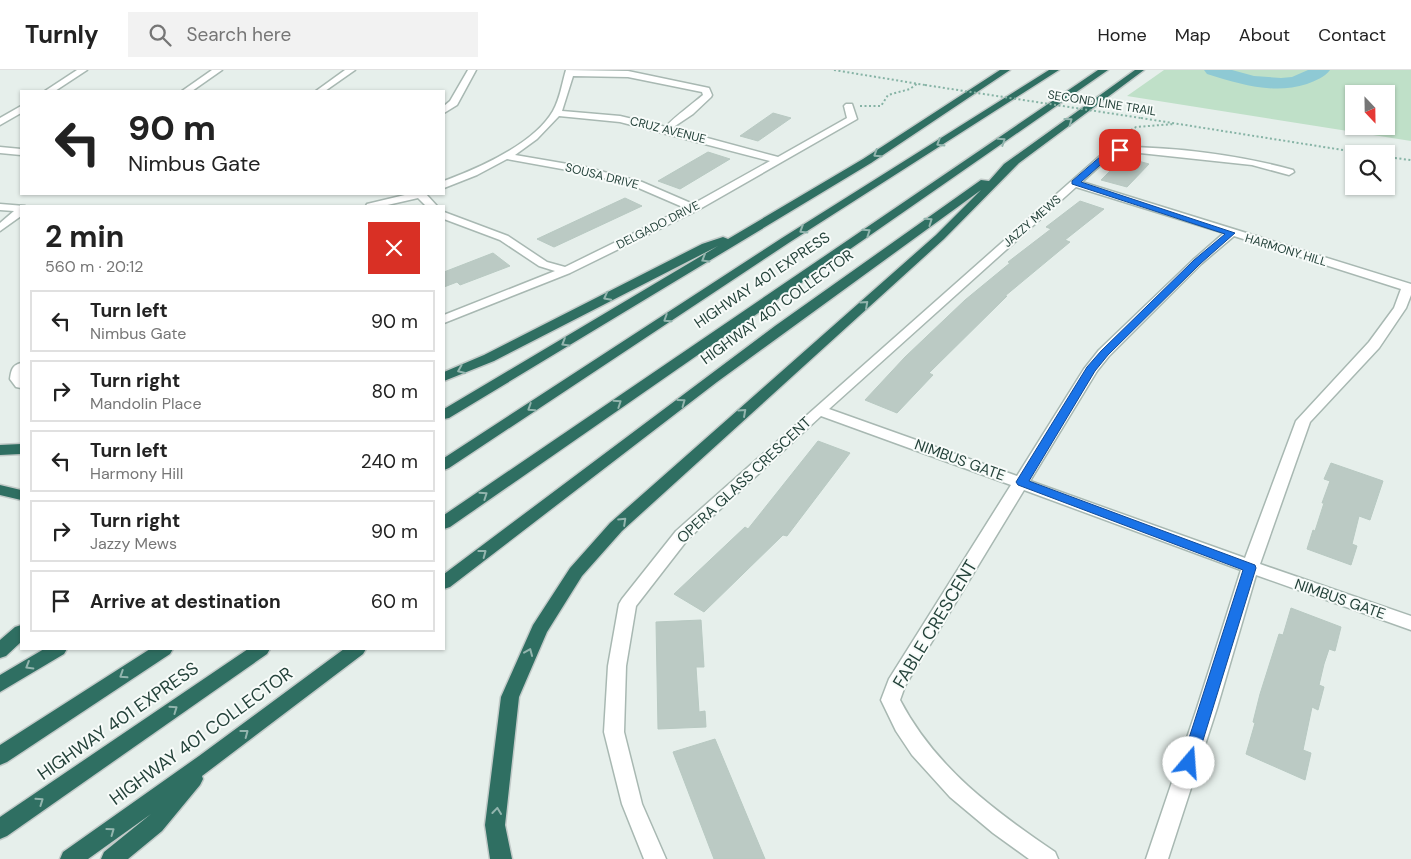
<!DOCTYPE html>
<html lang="en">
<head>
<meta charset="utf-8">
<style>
  body { margin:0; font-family:"DM Sans",sans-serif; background:#f2f2f2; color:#222; height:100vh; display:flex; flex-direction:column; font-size:19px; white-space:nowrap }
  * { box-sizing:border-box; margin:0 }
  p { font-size:16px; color:#767676 }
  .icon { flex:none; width:28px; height:28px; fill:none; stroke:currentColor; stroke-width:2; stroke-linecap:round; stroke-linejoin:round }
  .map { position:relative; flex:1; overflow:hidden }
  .side { position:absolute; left:20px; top:135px; width:425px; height:445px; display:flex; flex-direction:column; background:#fff; border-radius:0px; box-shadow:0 1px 4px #0004 }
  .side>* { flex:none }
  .top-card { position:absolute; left:20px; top:20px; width:425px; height:105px; border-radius:0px; box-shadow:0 1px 4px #0004; background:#fff; color:#222; overflow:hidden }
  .needle { width:32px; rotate:158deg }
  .fabs { position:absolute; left:1345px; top:15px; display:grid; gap:10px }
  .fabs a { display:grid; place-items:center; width:50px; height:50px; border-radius:0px; background:#fff; box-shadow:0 1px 4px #0004; font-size:25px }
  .pin { position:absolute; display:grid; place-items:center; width:42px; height:42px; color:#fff; margin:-21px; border-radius:10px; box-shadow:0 2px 8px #0006 }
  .me { position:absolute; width:55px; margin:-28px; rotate:18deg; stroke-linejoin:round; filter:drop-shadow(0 0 4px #0008) }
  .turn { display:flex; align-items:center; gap:18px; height:105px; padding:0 25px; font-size:22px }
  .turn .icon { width:65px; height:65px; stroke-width:2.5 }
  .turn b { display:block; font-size:35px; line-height:42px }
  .round { display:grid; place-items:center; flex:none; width:52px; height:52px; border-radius:0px; background:#f2f2f2 }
  .summary { display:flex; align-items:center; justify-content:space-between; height:85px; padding:0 25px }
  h1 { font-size:30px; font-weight:700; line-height:38px }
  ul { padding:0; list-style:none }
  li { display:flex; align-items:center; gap:15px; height:62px; margin:0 10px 8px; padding:0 15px; border:2px solid #e0e0e0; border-radius:0px }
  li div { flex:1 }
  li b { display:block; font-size:19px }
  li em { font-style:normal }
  header { display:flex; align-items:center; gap:30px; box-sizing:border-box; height:70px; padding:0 25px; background:#fff; border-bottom:1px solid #e0e0e0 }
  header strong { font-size:24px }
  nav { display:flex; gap:28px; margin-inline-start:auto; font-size:18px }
  .search { width:350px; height:45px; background:#f2f2f2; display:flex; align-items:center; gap:12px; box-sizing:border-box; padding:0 18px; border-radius:0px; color:#767676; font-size:19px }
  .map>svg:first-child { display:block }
  .green { fill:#bfe0c8; fill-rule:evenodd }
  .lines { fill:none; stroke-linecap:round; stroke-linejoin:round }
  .river { fill:#8ec9d4; fill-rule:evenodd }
  .building { fill:#bbcac4; stroke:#b8c9c2 }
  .street-casing { stroke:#a8b8b2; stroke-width:3 }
  .highway-casing { stroke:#c2cac8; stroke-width:3 }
  .path { stroke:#86b3a5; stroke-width:2; stroke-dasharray:2 2.5; stroke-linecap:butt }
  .street { fill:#fff; fill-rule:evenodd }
  .highway { fill:#2f6f62; fill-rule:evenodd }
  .path-bridge { stroke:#86b3a5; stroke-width:2; stroke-dasharray:2 2.5; stroke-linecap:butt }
  .oneway { stroke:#93b5ae }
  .route { fill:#1a73e8; stroke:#114b97 }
  .labels { text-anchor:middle; stroke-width:4; stroke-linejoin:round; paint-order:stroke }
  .far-street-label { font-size:12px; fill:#24423a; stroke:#f7fbf9 }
  .street-label { font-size:15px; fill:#24423a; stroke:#f7fbf9 }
  .near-street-label { font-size:18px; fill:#24423a; stroke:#f7fbf9 }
</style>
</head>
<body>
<header>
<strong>Turnly</strong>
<div class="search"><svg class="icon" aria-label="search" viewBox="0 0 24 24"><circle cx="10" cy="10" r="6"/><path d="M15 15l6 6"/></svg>Search here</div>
<nav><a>Home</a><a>Map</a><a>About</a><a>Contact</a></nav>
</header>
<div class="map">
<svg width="1411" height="789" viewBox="0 0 1411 789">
  <rect width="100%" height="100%" fill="#e6efeb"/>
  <!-- green -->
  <path class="green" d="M1164,0H1411V71L1127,26ZM1354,24H1386V56H1354Z"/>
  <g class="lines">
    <!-- river -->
    <path class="river" d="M1204,0H1232L1254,6L1281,8L1292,7L1308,0H1330C1325,7 1315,11 1307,14C1273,25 1240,14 1207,4Z"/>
  </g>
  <!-- building -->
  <g class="building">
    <polygon points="773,43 791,48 758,71 740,66"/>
    <polygon points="708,82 730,89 680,119 658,111"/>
    <polygon points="1124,87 1149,94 1127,117 1101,110"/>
    <polygon points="625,128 642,136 554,177 537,169"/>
    <polygon points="1080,131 1104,139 1065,170 1070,172 1005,226 1007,226 929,303 933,305 897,343 865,330 905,287 965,230 1010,193 1008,192 1051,159 1046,157"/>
    <polygon points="493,183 510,196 460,215 457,212 444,217 444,202"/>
    <polygon points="818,371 850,383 787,466 783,465 704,542 674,524 745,457 748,459"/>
    <polygon points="1331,393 1383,411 1370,450 1359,446 1352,474 1357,476 1351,495 1307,479 1313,460 1315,461 1324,433 1322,433 1330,411 1324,409"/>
    <polygon points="1291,538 1341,557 1335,581 1329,579 1324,594 1319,615 1324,617 1318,640 1312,637 1303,680 1311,683 1305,710 1246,684 1255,653 1253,652 1260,624 1279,564 1283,565"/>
    <polygon points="701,550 704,597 696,597 699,642 705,641 706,657 658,659 656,552"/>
    <polygon points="715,669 765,789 714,789 673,682"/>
  </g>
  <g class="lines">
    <!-- street casing -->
    <g class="street-casing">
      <g id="street">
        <polygon points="77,0 87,0 55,21 45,21"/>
        <polygon points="212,0 222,0 192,21 182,21"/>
        <polygon points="345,0 355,0 325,21 316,21"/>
        <polygon points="468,0 476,0 457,35 444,43 444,36 450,31"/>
        <path d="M566,0L628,1L709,18L712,25L711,27L693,44L675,56L674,59L778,87L847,48L844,36L846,34H852L857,49L698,140L570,203L444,253V245L555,201L539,196L500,170L444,149V142L508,166L547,192L565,197L685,138L634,116L584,103L507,89L477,105L444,118V111C479,98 534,74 553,41C560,29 562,13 566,0ZM573,6L628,7L702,22L703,25C696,31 668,52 666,57L620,46L562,41ZM559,46L620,52L770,91L693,134L642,112L585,97L515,85L537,69Z"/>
        <polygon points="21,36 21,43 0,55 0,48"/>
        <polygon points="0,77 21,79 21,85 0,83"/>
        <path d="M1120,77C1176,77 1239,85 1293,100L1294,102L1289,105L1252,95L1140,83C1109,83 1104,92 1082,112L1411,214V225L1406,238L1379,278L1310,352L1260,494L1411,546V560L1256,505L1217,638L1168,789H1146L1197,638L1241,500L1024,420L905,616L900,630C935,697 993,740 1055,782L1058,789H1029L993,763L950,727L912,685L896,661L881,630L889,609L1011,415L821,346L688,469L636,536L626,596L624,662L642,734L666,789H644L622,734L604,662L608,596L619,534L622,529L676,461L1102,84ZM1076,117L1224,163L1193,190L1099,280L1084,299L1017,406L829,339ZM1234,166L1401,219L1394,238L1369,272L1296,351L1245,488L1030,411L1097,301L1109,286L1201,194Z"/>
        <polygon points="409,124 426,124 437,136 426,136 418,128 383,136 366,136 367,134"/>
        <polygon points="0,134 25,136 21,136 21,146 0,161 0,153 14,141 0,140"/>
        <path d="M21,293V318L16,317L10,309C11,301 12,295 21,293Z"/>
      </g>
    </g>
    <!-- highway casing -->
    <g class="highway-casing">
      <g id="highway">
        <polygon points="1000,0 1010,0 871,93 449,348 444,349 444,339 718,176 494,291 444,311 444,302 484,285 702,174 723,167 728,169 863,89"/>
        <polygon points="1049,0 1059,0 790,172 449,398 444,400 444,388 782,168"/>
        <polygon points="1098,0 1108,0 450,457 444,459 444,445"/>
        <polygon points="1135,0 1144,0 1019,93 944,169 622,461 582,506 547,562 519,627 505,755 512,789 490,789 485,755 501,627 533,555 570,498 610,453 936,165 981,120 717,312 450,517 444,519 444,504 775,256 981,110 989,111 1004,94"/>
        <polygon points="21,374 21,384 0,385 0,375"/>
        <polygon points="0,415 21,420 21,430 0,425"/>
        <polygon points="21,555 21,572 6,586 0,588 0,570 15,557"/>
        <polygon points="44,579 67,579 64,584 0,622 0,605"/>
        <polygon points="150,579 173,579 170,584 7,692 0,695 0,675"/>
        <polygon points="248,579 270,579 267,584 7,766 0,769 0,747"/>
        <polygon points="344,579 366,579 363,584 202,706 203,709 200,715 162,761 128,789 101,789 104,782 151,744 88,789 60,789 63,782 199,686"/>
      </g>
    </g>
    <!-- path -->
    <g class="path">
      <polyline points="834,0 925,15"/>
      <polyline points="860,36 881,36 888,25 910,19 918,13"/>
      <polyline points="1141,48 1368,84"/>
      <polyline points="1129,69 1131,60 1136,57 1174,54"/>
      <polyline points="1386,87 1411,90"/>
    </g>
    <!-- street -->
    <use href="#street" class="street"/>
    <!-- highway -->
    <use href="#highway" class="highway"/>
    <!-- path-bridge -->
    <polyline class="path-bridge" points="925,15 1141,48"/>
  </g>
  <!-- one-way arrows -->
  <defs><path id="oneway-chevron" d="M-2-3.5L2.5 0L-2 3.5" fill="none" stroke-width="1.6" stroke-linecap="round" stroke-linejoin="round" transform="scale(1.25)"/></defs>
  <g class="oneway">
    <use href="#oneway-chevron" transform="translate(1069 51) rotate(-36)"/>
    <use href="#oneway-chevron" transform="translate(1002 71) rotate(-34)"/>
    <use href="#oneway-chevron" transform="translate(940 73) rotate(148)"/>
    <use href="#oneway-chevron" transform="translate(877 84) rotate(147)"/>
    <use href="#oneway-chevron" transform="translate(929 151) rotate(-35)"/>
    <use href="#oneway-chevron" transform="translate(803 160) rotate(148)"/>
    <use href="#oneway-chevron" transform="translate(867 162) rotate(-34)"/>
    <use href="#oneway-chevron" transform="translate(705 189) rotate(149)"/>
    <use href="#oneway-chevron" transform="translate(607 227) rotate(152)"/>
    <use href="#oneway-chevron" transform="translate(865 234) rotate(-42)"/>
    <use href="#oneway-chevron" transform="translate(667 249) rotate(147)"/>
    <use href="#oneway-chevron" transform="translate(565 273) rotate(149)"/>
    <use href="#oneway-chevron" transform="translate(461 300) rotate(157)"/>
    <use href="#oneway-chevron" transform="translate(682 332) rotate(-36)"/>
    <use href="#oneway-chevron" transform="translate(618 333) rotate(-34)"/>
    <use href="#oneway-chevron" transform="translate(531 338) rotate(147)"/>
    <use href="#oneway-chevron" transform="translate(743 342) rotate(-42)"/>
    <use href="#oneway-chevron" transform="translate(484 425) rotate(-34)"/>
    <use href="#oneway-chevron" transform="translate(623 451) rotate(-43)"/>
    <use href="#oneway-chevron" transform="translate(483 483) rotate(-37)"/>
    <use href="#oneway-chevron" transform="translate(529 582) rotate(-67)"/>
    <use href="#oneway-chevron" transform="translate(29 596) rotate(149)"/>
    <use href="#oneway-chevron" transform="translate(123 605) rotate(147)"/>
    <use href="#oneway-chevron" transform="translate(174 639) rotate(-35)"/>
    <use href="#oneway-chevron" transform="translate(245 663) rotate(-37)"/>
    <use href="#oneway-chevron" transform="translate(40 731) rotate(-35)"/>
    <use href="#oneway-chevron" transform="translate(497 741) rotate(-83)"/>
    <use href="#oneway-chevron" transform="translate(111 761) rotate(-36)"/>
  </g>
  <!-- route -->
  <polygon class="route" points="1117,79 1123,80 1108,88 1081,112 1235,163 1200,194 1108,285 1095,301 1029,411 1255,495 1256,498 1196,693 1194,698 1189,700 1183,698 1181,693 1243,500 1018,415 1016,412 1087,297 1101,281 1194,190 1225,164 1072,114 1072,111 1102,85"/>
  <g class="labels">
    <!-- far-street labels -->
    <g class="far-street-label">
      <text transform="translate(1102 33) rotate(9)" y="4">SECOND LINE TRAIL</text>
      <text transform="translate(668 60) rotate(14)" y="4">CRUZ AVENUE</text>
      <text transform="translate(602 106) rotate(14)" y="4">SOUSA DRIVE</text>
      <text transform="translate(1032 151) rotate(-41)" y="4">JAZZY MEWS</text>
      <text transform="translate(658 155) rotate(-27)" y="4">DELGADO DRIVE</text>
      <text transform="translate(1286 180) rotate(17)" y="4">HARMONY HILL</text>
    </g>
    <!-- street labels -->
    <g class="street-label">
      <text transform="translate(762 210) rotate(-34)" y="5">HIGHWAY 401 EXPRESS</text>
      <text transform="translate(777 237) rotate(-36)" y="5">HIGHWAY 401 COLLECTOR</text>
      <text transform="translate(960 390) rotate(20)" y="5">NIMBUS GATE</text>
      <text transform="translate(744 410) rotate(-43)" y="5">OPERA GLASS CRESCENT</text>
      <text transform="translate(1340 529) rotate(19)" y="5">NIMBUS GATE</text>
    </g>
    <!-- near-street labels -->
    <g class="near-street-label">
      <text transform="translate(935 554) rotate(-59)" y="6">FABLE CRESCENT</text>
      <text transform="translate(118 651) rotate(-35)" y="6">HIGHWAY 401 EXPRESS</text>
      <text transform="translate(201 666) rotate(-36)" y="6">HIGHWAY 401 COLLECTOR</text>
    </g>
  </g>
</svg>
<div class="fabs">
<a><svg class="needle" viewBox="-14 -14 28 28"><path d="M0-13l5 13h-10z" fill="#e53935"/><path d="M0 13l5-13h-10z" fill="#767676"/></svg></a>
<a><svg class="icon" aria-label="search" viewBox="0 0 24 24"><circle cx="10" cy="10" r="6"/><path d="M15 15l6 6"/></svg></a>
</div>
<div class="pin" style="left:1120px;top:80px;background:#d93025"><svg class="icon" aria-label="arrive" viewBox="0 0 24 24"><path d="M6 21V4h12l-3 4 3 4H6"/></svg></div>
<svg class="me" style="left:1189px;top:693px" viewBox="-20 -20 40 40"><circle r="19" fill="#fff"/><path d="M0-13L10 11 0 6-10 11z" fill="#1a73e8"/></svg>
<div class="top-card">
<div class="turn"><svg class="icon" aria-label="left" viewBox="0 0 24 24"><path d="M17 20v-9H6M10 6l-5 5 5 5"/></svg><div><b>90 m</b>Nimbus Gate</div></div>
</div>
<section class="side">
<div class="summary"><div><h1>2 min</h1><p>560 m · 20:12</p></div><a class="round" style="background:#d93025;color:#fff"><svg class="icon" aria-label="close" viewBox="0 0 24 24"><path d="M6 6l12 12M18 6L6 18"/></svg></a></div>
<ul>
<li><svg class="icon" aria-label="left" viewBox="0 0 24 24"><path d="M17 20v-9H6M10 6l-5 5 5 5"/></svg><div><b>Turn left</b><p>Nimbus Gate</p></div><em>90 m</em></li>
<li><svg class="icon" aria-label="right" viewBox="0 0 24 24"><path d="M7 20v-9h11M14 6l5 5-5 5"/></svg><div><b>Turn right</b><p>Mandolin Place</p></div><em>80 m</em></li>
<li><svg class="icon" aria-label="left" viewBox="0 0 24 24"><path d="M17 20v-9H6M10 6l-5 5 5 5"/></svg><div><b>Turn left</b><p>Harmony Hill</p></div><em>240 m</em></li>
<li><svg class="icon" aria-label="right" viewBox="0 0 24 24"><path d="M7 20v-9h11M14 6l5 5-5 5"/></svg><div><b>Turn right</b><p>Jazzy Mews</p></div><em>90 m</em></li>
<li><svg class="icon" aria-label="arrive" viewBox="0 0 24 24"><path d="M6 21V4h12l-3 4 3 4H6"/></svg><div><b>Arrive at destination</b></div><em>60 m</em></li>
</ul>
</section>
</div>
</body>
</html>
